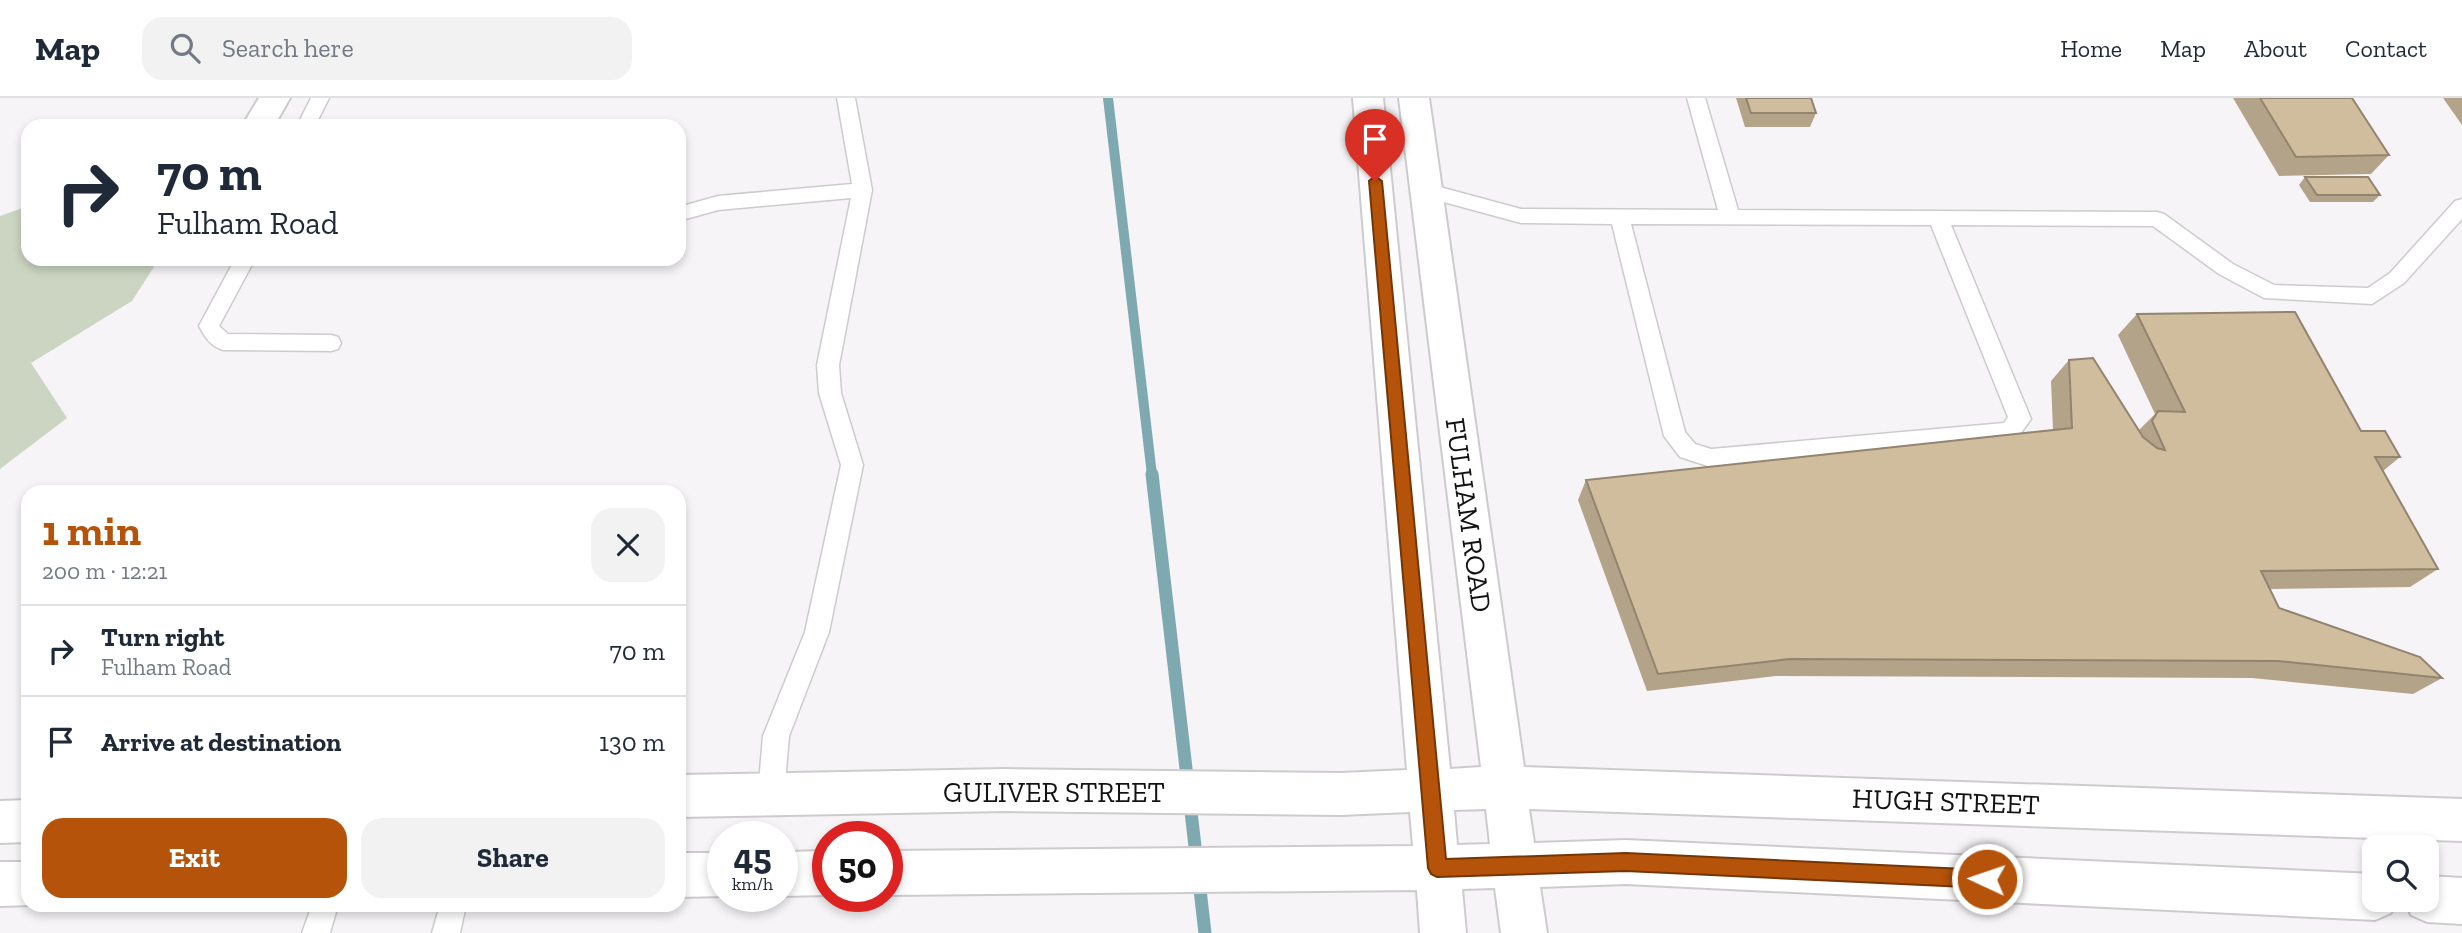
<!DOCTYPE html>
<html lang="en">
<head>
<meta charset="utf-8">
<style>
  body { margin:0; font-family:"Zilla Slab",serif; background:#f2f2f3; color:#1f2937; height:100vh; display:flex; flex-direction:column; font-size:26px; white-space:nowrap }
  * { box-sizing:border-box; margin:0 }
  p { font-size:23px; color:#747a83 }
  .icon { flex:none; width:38px; height:38px; fill:none; stroke:currentColor; stroke-width:2; stroke-linecap:round; stroke-linejoin:round }
  .map { position:relative; flex:1; overflow:hidden }
  .details { position:absolute; left:21px; top:387px; width:665px; height:427px; display:flex; flex-direction:column; background:#fff; border-radius:21px; box-shadow:0 4px 10px #0003 }
  .details>* { flex:none }
  .top-card { position:absolute; left:21px; top:21px; width:665px; height:147px; border-radius:21px; box-shadow:0 4px 10px #0003; background:#fff; color:#1f2937; overflow:hidden }
  .buttons { position:absolute; left:2362px; top:737px; display:grid; gap:14px }
  .buttons a { display:grid; place-items:center; width:77px; height:77px; border-radius:14px; background:#fff; box-shadow:0 4px 10px #0003; font-size:35px }
  .speed { position:absolute; left:707px; top:723px; display:flex; gap:14px; font-size:35px; font-weight:700; text-align:center }
  .speed>* { display:grid; place-content:center; width:91px; height:91px; border-radius:50%; background:#fff; box-shadow:0 4px 10px #0003; line-height:1 }
  .speed small { font-size:18px; font-weight:400 }
  .speed .limit { border:10px solid #d22; background:#fff; color:#111 }
  .pin { position:absolute; display:grid; place-items:center; width:60px; height:60px; color:#fff; margin:-72px -30px; border-radius:50% 50% 50% 0; rotate:-45deg; box-shadow:0 0 7px #0007 }
  .pin .icon { rotate:45deg }
  .me { position:absolute; width:77px; margin:-38px; rotate:273deg; stroke-linejoin:round; filter:drop-shadow(0 0 5px #0008) }
  .turn { display:flex; align-items:center; gap:24px; height:147px; padding:0 21px; font-size:32px }
  .turn .icon { width:91px; height:91px; stroke-width:2.5 }
  .turn b { display:block; font-size:49px; line-height:60px }
  .round { display:grid; place-items:center; flex:none; width:74px; height:74px; border-radius:21px; background:#f2f2f3 }
  .headline { display:flex; align-items:center; justify-content:space-between; height:119px; padding:0 21px }
  h1 { font-size:42px; font-weight:800; line-height:52px; color:#b45309 }
  .cta { display:flex; gap:14px; margin-top:auto; padding:14px 21px }
  .cta a { flex:1; height:80px; border-radius:21px; background:#b45309; color:#fff; font-size:28px; font-weight:800; line-height:80px; text-align:center }
  .cta a+a { background:#f2f2f3; color:#1f2937 }
  ul { padding:0; list-style:none }
  li { display:flex; align-items:center; gap:21px; height:91px; padding:0 21px; border-top:2px solid #e0e1e3 }
  li div { flex:1 }
  li b { display:block; font-size:26px }
  li em { font-style:normal }
  header { display:flex; align-items:center; gap:42px; box-sizing:border-box; height:98px; padding:0 35px; background:#fff; border-bottom:2px solid #e0e1e3 }
  header strong { font-size:33px }
  nav { display:flex; gap:38px; margin-inline-start:auto; font-size:24px }
  .search { width:490px; height:63px; background:#f2f2f3; display:flex; align-items:center; gap:18px; box-sizing:border-box; padding:0 24px; border-radius:21px; color:#747a83; font-size:26px }
  .map>svg:first-child { display:block }
  .green { fill:#ccd5c1 }
  .lines { fill:none; stroke-linecap:round; stroke-linejoin:round }
  .stream-far1 { stroke:#7fa9b1; stroke-width:10 }
  .stream { stroke:#7fa9b1; stroke-width:13 }
  .lane-casing { stroke:#cecbce; stroke-width:3 }
  .street-casing { stroke:#cecbce; stroke-width:4 }
  .secondary-casing { stroke:#cecbce; stroke-width:4 }
  .lane { fill:#fff; fill-rule:evenodd }
  .street { fill:#fff; fill-rule:evenodd }
  .secondary { fill:#fff; fill-rule:evenodd }
  .wall { fill:#b3a388 }
  .building { fill:#d0bd9e; stroke:#92846f; stroke-width:2 }
  .route { fill:#b45309; stroke:#753606; stroke-width:2 }
  .labels { text-anchor:middle; stroke-width:7; stroke-linejoin:round; paint-order:stroke }
  .street-label { font-size:28px; fill:#121213; stroke:#fff }
</style>
</head>
<body>
<header>
<strong>Map</strong>
<div class="search"><svg class="icon" aria-label="search" viewBox="0 0 24 24"><circle cx="10" cy="10" r="6"/><path d="M15 15l6 6"/></svg>Search here</div>
<nav><a>Home</a><a>Map</a><a>About</a><a>Contact</a></nav>
</header>
<div class="map">
<svg width="2462" height="835" viewBox="0 0 2462 835">
  <rect width="100%" height="100%" fill="#f6f4f7"/>
  <!-- green -->
  <polygon class="green" points="28,108 28,161 159,161 132,203 31,265 67,320 0,371 0,118"/>
  <g class="lines">
    <!-- stream-far1 -->
    <polyline class="stream-far1" points="1108,0 1152,377"/>
    <!-- stream -->
    <polyline class="stream" points="1152,376 1205,835"/>
    <!-- lane casing -->
    <g class="lane-casing">
      <g id="lane">
        <polygon points="311,0 329,0 315,28 297,28"/>
        <polygon points="837,0 855,0 872,92 839,267 841,295 863,367 829,534 789,638 784,696 780,705 771,708 762,705 758,696 763,638 805,534 841,367 819,295 817,267 851,100 718,112 679,123 679,109 718,98 852,86"/>
        <path d="M1687,0H1705L1738,112L2157,114L2164,116L2233,166L2274,187L2368,190L2390,175L2455,103L2462,101V121L2404,185L2372,206L2264,200L2219,176L2153,128L1951,127L2031,321L2018,339L1935,351L1711,369L1680,359L1664,338L1612,126L1521,125L1418,97L1415,92L1418,87L1425,85L1521,111L1718,112ZM1631,126L1931,127L2008,319L2004,325L1711,351L1695,346L1685,334Z"/>
        <path d="M235,161H255L219,228L228,236L331,237L338,239L341,245L338,251L331,253L223,252C210,248 205,239 199,228Z"/>
        <polygon points="312,807 338,807 330,835 302,835"/>
        <polygon points="440,807 466,807 460,835 432,835"/>
      </g>
    </g>
    <!-- street casing -->
    <g class="street-casing">
      <polygon id="street" points="259,0 290,0 274,28 242,28"/>
    </g>
    <!-- secondary casing -->
    <g class="secondary-casing">
      <g id="secondary">
        <path d="M1353,0H1383L1450,671L1481,669L1399,0H1429L1524,669L2462,701V743L1529,711L1534,745L1626,742L2375,776V802H2397L2391,815L2375,822L1626,786L1540,789L1547,835H1501L1495,790L1462,791L1466,835H1420L1417,792L887,797V753L1413,748L1410,714L1341,717L1005,713L679,719V677L1005,671L1341,675L1407,672ZM1486,711L1490,746L1457,747L1454,712Z"/>
        <polygon points="28,702 28,744 0,745 0,703"/>
        <polygon points="828,753 828,797 782,798 781,798 782,754"/>
        <polygon points="679,755 723,755 723,798 726,798 679,799"/>
        <polygon points="0,764 28,764 28,807 32,807 0,808"/>
        <polygon points="2427,778 2462,780 2462,826 2427,824 2411,817 2405,802 2427,802"/>
      </g>
    </g>
    <!-- lane -->
    <use href="#lane" class="lane"/>
    <!-- street -->
    <use href="#street" class="street"/>
    <!-- secondary -->
    <use href="#secondary" class="secondary"/>
  </g>
  <!-- wall -->
  <g class="wall">
    <polygon points="1736,0 1811,0 1816,15 1810,29 1745,29"/>
    <polygon points="2233,0 2352,0 2389,57 2371,76 2279,78"/>
    <polygon points="2443,0 2462,0 2462,27"/>
    <polygon points="2305,79 2380,97 2373,104 2310,104 2299,87"/>
    <polygon points="2137,216 2361,333 2400,359 2383,373 2438,471 2410,489 2270,491 2279,510 2442,580 2413,596 2252,580 1776,578 1647,593 1578,402 1586,382 2053,332 2051,283 2069,262 2139,332 2155,316 2118,237"/>
  </g>
  <!-- building -->
  <g class="building">
    <polygon points="1746,0 1811,0 1816,15 1751,15"/>
    <polygon points="2260,0 2352,0 2389,57 2296,59"/>
    <polygon points="2305,79 2368,79 2380,97 2317,97"/>
    <polygon points="2295,214 2361,333 2385,333 2400,359 2375,359 2438,471 2261,473 2279,510 2420,559 2442,580 2278,563 1790,561 1658,576 1586,382 2072,330 2069,262 2093,260 2143,339 2157,350 2165,352 2152,323 2158,313 2185,314 2137,216"/>
  </g>
  <!-- route -->
  <polygon class="route" points="1375,78 1382,83 1446,761 1626,755 1987,772 1993,774 1996,781 1993,787 1987,790 1626,773 1437,779 1431,776 1428,770 1369,83"/>
  <g class="labels">
    <!-- street labels -->
    <g class="street-label">
      <text transform="translate(1469 417) rotate(82)" y="10">FULHAM ROAD</text>
      <text x="1054" y="704">GULIVER STREET</text>
      <text transform="translate(1946 703) rotate(2)" y="10">HUGH STREET</text>
    </g>
  </g>
</svg>
<div class="buttons">
<a><svg class="icon" aria-label="search" viewBox="0 0 24 24"><circle cx="10" cy="10" r="6"/><path d="M15 15l6 6"/></svg></a>
</div>
<div class="speed"><div>45<small>km/h</small></div><div class="limit">50</div></div>
<div class="pin" style="left:1375px;top:83px;background:#d93025"><svg class="icon" aria-label="arrive" viewBox="0 0 24 24"><path d="M6 21V4h12l-3 4 3 4H6"/></svg></div>
<svg class="me" style="left:1987px;top:781px" viewBox="-20 -20 40 40"><circle r="17" fill="#b45309" stroke="#fff" stroke-width="3"/><path d="M0-11L8 9 0 5-8 9z" fill="#fff"/></svg>
<div class="top-card">
<div class="turn"><svg class="icon" aria-label="right" viewBox="0 0 24 24"><path d="M7 20v-9h11M14 6l5 5-5 5"/></svg><div><b>70 m</b>Fulham Road</div></div>
</div>
<section class="details">
<div class="headline"><div><h1>1 min</h1><p>200 m · 12:21</p></div><a class="round"><svg class="icon" aria-label="close" viewBox="0 0 24 24"><path d="M6 6l12 12M18 6L6 18"/></svg></a></div>
<ul>
<li><svg class="icon" aria-label="right" viewBox="0 0 24 24"><path d="M7 20v-9h11M14 6l5 5-5 5"/></svg><div><b>Turn right</b><p>Fulham Road</p></div><em>70 m</em></li>
<li><svg class="icon" aria-label="arrive" viewBox="0 0 24 24"><path d="M6 21V4h12l-3 4 3 4H6"/></svg><div><b>Arrive at destination</b></div><em>130 m</em></li>
</ul>
<div class="cta"><a>Exit</a><a>Share</a></div>
</section>
</div>
</body>
</html>
